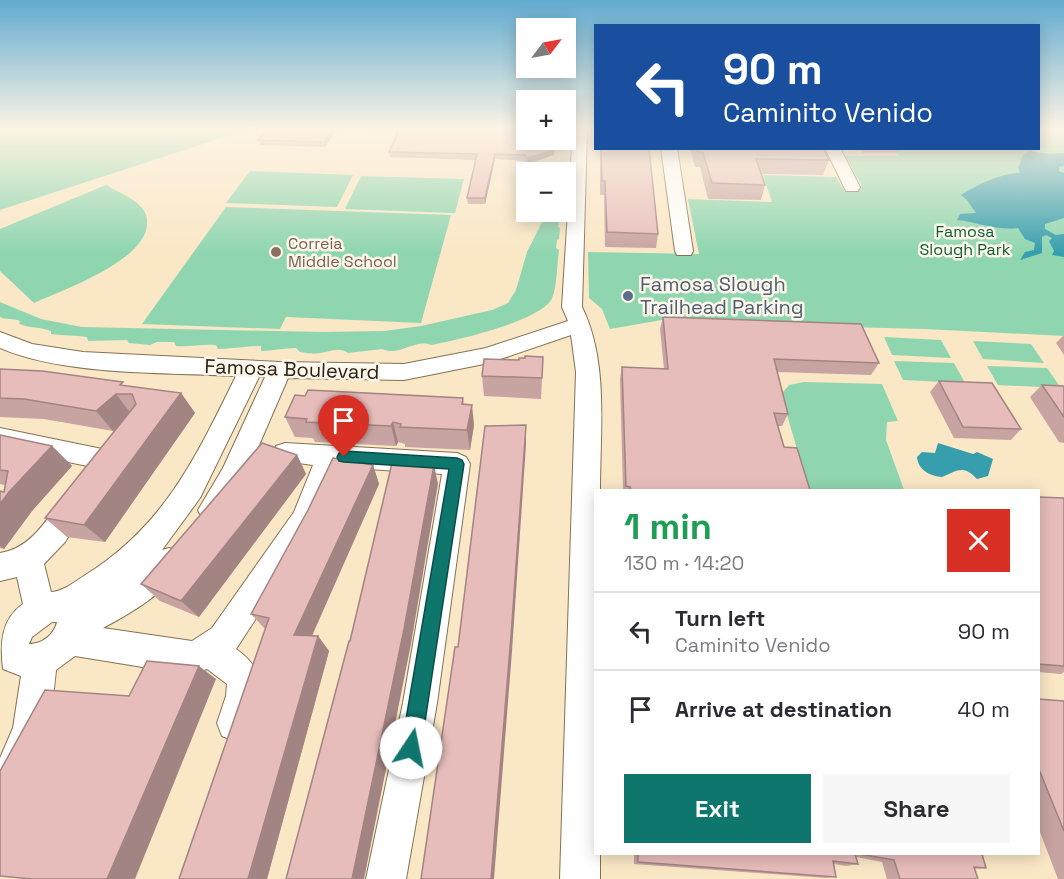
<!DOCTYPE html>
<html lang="en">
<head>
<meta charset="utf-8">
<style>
  body { margin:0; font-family:"Space Grotesk",sans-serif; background:#f7f7f7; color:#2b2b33; height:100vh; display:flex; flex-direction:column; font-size:22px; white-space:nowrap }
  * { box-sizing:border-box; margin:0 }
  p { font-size:20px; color:#7c7c81 }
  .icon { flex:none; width:33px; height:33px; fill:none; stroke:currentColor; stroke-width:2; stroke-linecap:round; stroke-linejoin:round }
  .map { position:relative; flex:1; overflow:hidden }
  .side { position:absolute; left:594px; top:489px; width:446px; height:366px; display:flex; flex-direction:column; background:#fff; border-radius:0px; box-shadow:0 3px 15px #0003 }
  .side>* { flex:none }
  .guide { position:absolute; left:594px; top:24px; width:446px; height:126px; border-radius:0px; box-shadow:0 3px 15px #0003; background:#1a4fa0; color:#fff; overflow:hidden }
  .needle { width:39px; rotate:58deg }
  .controls { position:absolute; left:516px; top:18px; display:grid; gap:12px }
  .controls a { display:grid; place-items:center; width:60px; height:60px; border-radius:0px; background:#fff; box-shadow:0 3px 15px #0003; font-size:30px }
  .pin { position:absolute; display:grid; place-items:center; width:51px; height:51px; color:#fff; margin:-62px -26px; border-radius:50% 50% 50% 0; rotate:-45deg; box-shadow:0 0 6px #0007 }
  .pin .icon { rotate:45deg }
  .me { position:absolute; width:66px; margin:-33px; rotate:11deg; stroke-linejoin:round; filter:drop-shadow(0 0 4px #0008) }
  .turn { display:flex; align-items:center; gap:21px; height:126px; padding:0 30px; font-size:27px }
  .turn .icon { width:78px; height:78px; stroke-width:2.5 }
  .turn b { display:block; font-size:42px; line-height:51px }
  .round { display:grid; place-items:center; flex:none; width:63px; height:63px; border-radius:0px; background:#f7f7f7 }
  .overview { display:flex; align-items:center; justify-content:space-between; height:102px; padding:0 30px }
  h1 { font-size:36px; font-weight:700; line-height:45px; color:#1e9e55 }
  .action { display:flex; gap:12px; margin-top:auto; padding:12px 30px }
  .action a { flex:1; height:69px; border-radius:0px; background:#0f766e; color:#fff; font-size:24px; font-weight:700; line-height:69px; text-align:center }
  .action a+a { background:#f7f7f7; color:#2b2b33 }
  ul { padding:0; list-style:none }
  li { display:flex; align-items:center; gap:18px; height:78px; padding:0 30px; border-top:2px solid #e1e1e2 }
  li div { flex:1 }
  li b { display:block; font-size:22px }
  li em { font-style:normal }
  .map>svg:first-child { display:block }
  .green { fill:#8fd6b0 }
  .water { fill:#369ead }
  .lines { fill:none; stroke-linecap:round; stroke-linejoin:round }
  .minor-casing { stroke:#837254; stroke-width:2 }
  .minor { fill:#fff; fill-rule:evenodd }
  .wall { fill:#c7a3a1 }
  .shaded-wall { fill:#a28483 }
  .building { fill:#e7bdbb; stroke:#a28483; stroke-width:1.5 }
  .route { fill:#0f766e; stroke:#0a4d48; stroke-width:1.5 }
  .education-dot { fill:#8d6e63; stroke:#fef6e9; stroke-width:2 }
  .service-dot { fill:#5c6f8a; stroke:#fef6e9; stroke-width:2 }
  .labels { text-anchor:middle; stroke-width:5; stroke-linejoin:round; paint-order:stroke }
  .far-park-label { font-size:16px; fill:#0a5a3b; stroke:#fef6e9 }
  .far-education-label { font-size:16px; fill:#785e54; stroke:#fef6e9; text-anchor:start }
  .service-label { font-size:20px; fill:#4e5e75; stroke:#fef6e9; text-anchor:start }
  .street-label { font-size:20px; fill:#282115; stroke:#fef6e9 }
</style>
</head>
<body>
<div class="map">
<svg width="1064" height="879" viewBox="0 0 1064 879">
  <rect width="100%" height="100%" fill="#fae7c6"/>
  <!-- green -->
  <g class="green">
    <polygon points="0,130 246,130 0,210"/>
    <polygon points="1038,130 1064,130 1064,336 924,329 769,325 679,317 610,329 602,309 589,298 588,252 699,254 688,199 772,202 763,175 836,177 845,192 862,186 845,156 899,156 896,149 900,148 1038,148"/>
    <polygon points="250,171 353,175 337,207 226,203"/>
    <polygon points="361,176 464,179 455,213 345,209"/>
    <path d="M106,185C118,192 142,201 146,215C159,257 62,290 34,303L0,271V229Z"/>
    <polygon points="226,207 451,215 421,323 286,317 280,329 142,324"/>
    <path d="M547,212H561L558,227L560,228L559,239L557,240L556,248L559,250C557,263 557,291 551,300C537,322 457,340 431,345C415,338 399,357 382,349L348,353C339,346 329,352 320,353C313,354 306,353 300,352L296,348C284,348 273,351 261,351V346C245,346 233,349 218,349L216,345C202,344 191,347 176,346L174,342H157L150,345L129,343L127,340L88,341L87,337C75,335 64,336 51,334V331C40,327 30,328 19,324L20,321C13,318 6,320 0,317V302L41,319L82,327L322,332L384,331L421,326L492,310L508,303L516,290L527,252Z"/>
    <polygon points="884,337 941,340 951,358 892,355"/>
    <polygon points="973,341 1031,344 1044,363 983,359"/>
    <polygon points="894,361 954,363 965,383 903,380"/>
    <polygon points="987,366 1047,368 1061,388 998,385"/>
    <polygon points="804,382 882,384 898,421 887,422 886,440 904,490 809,490 785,408 783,392 789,385"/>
  </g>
  <!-- water -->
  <g class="water">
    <path d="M1030,151L1048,154L1064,153V166L1059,167V171L1064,173V218L1045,224V229L1056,235L1064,234V257L1052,255L1054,251L1049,241L1052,238L1046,235L1042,237V253L1020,260L1025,252L1034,250L1035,243L1025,239L1018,228C998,231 977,222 957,220L960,214L976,213L967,200L961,195C974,186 1004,172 1020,173L1018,168L1023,155Z"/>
    <path d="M938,443L973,454L977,452L993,459L988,476L977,479C963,464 957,471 942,477C930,476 918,470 917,457L922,452L935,453Z"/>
  </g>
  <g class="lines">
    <!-- minor casing -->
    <g class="minor-casing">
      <g id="minor">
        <path d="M573,130H587L582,307C609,362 600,431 600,490H596V854H600V879H560L576,372L571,335L489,363L404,380L288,378L247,473L222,518L212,522L202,518L198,510L223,468L265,377H259L200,498L162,550L169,548L180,551L184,561C170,591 131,613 103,628L192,641L212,628L294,512L313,465L276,460L272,453L276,446L285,443L457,453L466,457L470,464L437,703L406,879H366L403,703L442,474L339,467L316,527L236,649C271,673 262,701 248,736L235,741L222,736L217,723L226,696L227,684L207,669L192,675L75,656L56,670C51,729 40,757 13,809L0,815V758L13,728L21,676L3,669C0,644 1,619 23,604L17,577L0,581V553C27,549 42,527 57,506C61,501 65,494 70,491C76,487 81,489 88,492L92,500L65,542L44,564L51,592C63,592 77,580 87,574C165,525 197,455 236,376C164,372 65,376 0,348V332L32,344L83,352L280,362L404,364L486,348L568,321L562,307ZM52,622H57C54,635 42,644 29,644L32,637Z"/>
        <polygon points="661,148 677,148 693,251 691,255 677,255 675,251"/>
        <polygon points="825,148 840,148 860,187 858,191 846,191"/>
        <polygon points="0,428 107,450 116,453 120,460 116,467 107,470 0,448"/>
      </g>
    </g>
    <!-- minor -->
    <use href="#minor" class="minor"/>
  </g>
  <!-- wall -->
  <g class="wall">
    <polygon points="266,130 340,130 334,133 325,147 260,145 258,140"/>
    <polygon points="348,130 526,130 554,155 527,164 525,161 495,159 485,204 468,204 467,198 476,160 390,157 389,152 398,132"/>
    <polygon points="600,148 649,148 658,234 656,248 605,247 604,195 600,195"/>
    <polygon points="690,148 823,148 829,160 823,175 761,174 765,185 761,200 708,199 700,167 695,167"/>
    <polygon points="860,148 899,148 897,153 863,153"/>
    <polygon points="663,317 879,363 871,375 777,372 788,414 782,426 777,426 784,447 810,490 623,490 620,379 622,367 664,369 660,329"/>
    <polygon points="1064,335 1064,355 1056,343"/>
    <polygon points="543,357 541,399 484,396 482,376 519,360 525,358"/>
    <polygon points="0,369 181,393 195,413 105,542 67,537 45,518 119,426 113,431 44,419 0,417"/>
    <polygon points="939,381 1021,429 1011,440 954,438 930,392"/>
    <polygon points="1042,385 1064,386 1064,443 1059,442 1030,397"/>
    <polygon points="305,396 463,398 464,405 474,425 470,450 405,447 405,444 398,442 396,446 315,442 313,438 295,437 285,417"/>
    <polygon points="0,435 52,446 72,466 32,511 4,549 0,548 0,491 4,492 5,485 0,484"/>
    <polygon points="297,455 306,474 199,617 160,601 141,584"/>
    <polygon points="373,465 379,484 312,636 318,636 329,651 267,879 179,879 266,630 251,614"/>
    <polygon points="1038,497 1064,498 1064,672 1061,674 1038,672"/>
    <polygon points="1038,699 1064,701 1064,879 1058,879 1038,827"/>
    <polygon points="634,854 982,854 986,868 974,869 978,879 887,879 882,862 856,857 858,864 846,866 834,864 836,877 826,878 634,864"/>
  </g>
  <!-- shaded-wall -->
  <g class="shaded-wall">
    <polygon points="331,130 340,130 334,133 325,147 324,142"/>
    <polygon points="555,140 554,155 527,164 527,158"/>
    <polygon points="495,154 495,159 485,204 485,198"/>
    <polygon points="181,393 195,413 105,542 84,525"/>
    <polygon points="116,394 132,415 113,431 96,411"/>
    <polygon points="472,405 474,425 470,450 467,430"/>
    <polygon points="393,422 398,442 396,446 391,426"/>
    <polygon points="526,425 526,445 512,651 494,879 491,879"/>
    <polygon points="52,446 72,466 32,511 4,549 0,546 0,504 9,492"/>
    <polygon points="297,455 306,474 199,617 181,601"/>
    <polygon points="373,465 379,484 306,649 294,635"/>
    <polygon points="434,465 438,484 411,644 364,879 352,879"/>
    <polygon points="318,636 329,651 267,879 248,879"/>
    <polygon points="199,666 216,679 135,879 107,879"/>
  </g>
  <!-- building -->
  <g class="building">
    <polygon points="266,130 331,130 324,142 258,140"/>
    <polygon points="399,130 526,130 526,140 555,140 554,150 527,158 525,155 495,154 485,198 467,198 477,154 389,152"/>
    <polygon points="601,148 649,148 658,234 607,232 605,181 602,181"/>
    <polygon points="697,148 823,148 829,160 756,159 765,185 712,183 703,152 698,152"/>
    <polygon points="663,317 861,324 879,363 774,359 788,414 774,413 784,447 797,448 810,490 631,490 630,487 626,486 622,367 668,369"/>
    <polygon points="525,356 543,357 542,378 482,376 484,359 519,360 519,358 525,358"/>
    <polygon points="0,369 42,371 123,382 120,385 181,393 84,525 45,518 136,404 132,394 116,394 96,411 24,399 0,398"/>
    <polygon points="939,381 992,383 1021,429 963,427"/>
    <polygon points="1042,385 1064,386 1064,417"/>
    <polygon points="308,390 463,398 462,404 472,405 467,430 400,427 401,424 393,422 391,426 306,422 307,419 285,417 295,395 305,396"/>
    <polygon points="526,425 511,636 491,879 421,879 455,647 458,647 485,426"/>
    <polygon points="0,435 52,446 9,492 0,504 0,491 4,492 8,471 0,470"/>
    <polygon points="262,443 297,455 181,601 141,584"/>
    <polygon points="333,458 373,465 294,635 318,636 248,879 179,879 269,618 251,614 308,510"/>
    <polygon points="392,463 434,465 404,629 352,879 286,879 349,641 350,641"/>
    <polygon points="1038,497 1064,498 1064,666 1038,664"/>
    <polygon points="147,661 199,666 107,879 32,879 0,876 0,771 45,690 129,696"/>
    <polygon points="1038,699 1064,701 1064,831 1038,767"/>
    <polygon points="638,854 855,854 858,864 833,861 836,877 638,862"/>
    <polygon points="859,854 982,854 986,868 974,867 978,879 900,879 894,860"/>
  </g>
  <!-- sky -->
  <linearGradient id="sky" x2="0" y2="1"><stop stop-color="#61abd0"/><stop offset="0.51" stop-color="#fdf4e5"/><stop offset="1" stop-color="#fdf4e5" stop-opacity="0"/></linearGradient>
  <rect width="1064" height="253" fill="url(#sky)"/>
  <!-- route -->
  <polygon class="route" points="344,451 457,458 462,460 464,464 421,748 418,755 411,758 404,755 401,748 449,469 344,462 339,461 337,457 339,453"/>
  <!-- markers -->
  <circle class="education-dot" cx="276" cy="252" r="6"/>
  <circle class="service-dot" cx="628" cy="296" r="6"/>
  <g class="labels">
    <!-- far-park labels -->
    <g class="far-park-label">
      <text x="965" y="237">Famosa<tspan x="965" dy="18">Slough Park</tspan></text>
    </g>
    <!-- far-education labels -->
    <g class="far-education-label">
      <text x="288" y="249">Correia<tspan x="288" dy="18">Middle School</tspan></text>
    </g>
    <!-- service labels -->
    <g class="service-label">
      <text x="640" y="291">Famosa Slough<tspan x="640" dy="23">Trailhead Parking</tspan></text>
    </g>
    <!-- street labels -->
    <g class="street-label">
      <text transform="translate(292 369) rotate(2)" y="7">Famosa Boulevard</text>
    </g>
  </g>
</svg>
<div class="controls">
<a><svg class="needle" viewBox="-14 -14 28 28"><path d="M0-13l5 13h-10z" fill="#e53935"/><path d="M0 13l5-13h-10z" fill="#7c7c81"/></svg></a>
<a>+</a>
<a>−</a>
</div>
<div class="pin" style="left:344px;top:457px;background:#d93025"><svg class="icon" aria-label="arrive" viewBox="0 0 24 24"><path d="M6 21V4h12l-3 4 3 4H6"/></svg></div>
<svg class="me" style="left:411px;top:748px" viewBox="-20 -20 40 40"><circle r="19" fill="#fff"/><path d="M0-13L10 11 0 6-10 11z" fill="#0f766e"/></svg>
<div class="guide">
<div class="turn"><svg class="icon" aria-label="left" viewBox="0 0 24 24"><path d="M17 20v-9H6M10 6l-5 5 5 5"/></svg><div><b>90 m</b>Caminito Venido</div></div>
</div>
<section class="side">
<div class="overview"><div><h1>1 min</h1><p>130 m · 14:20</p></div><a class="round" style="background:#d93025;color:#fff"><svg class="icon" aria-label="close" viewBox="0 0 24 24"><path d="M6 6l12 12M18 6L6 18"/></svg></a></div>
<ul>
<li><svg class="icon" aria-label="left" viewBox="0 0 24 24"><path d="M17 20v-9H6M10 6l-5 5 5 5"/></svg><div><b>Turn left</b><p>Caminito Venido</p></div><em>90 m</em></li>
<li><svg class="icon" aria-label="arrive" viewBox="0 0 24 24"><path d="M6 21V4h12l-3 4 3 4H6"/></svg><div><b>Arrive at destination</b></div><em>40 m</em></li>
</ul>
<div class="action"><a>Exit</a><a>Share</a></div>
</section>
</div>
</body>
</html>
